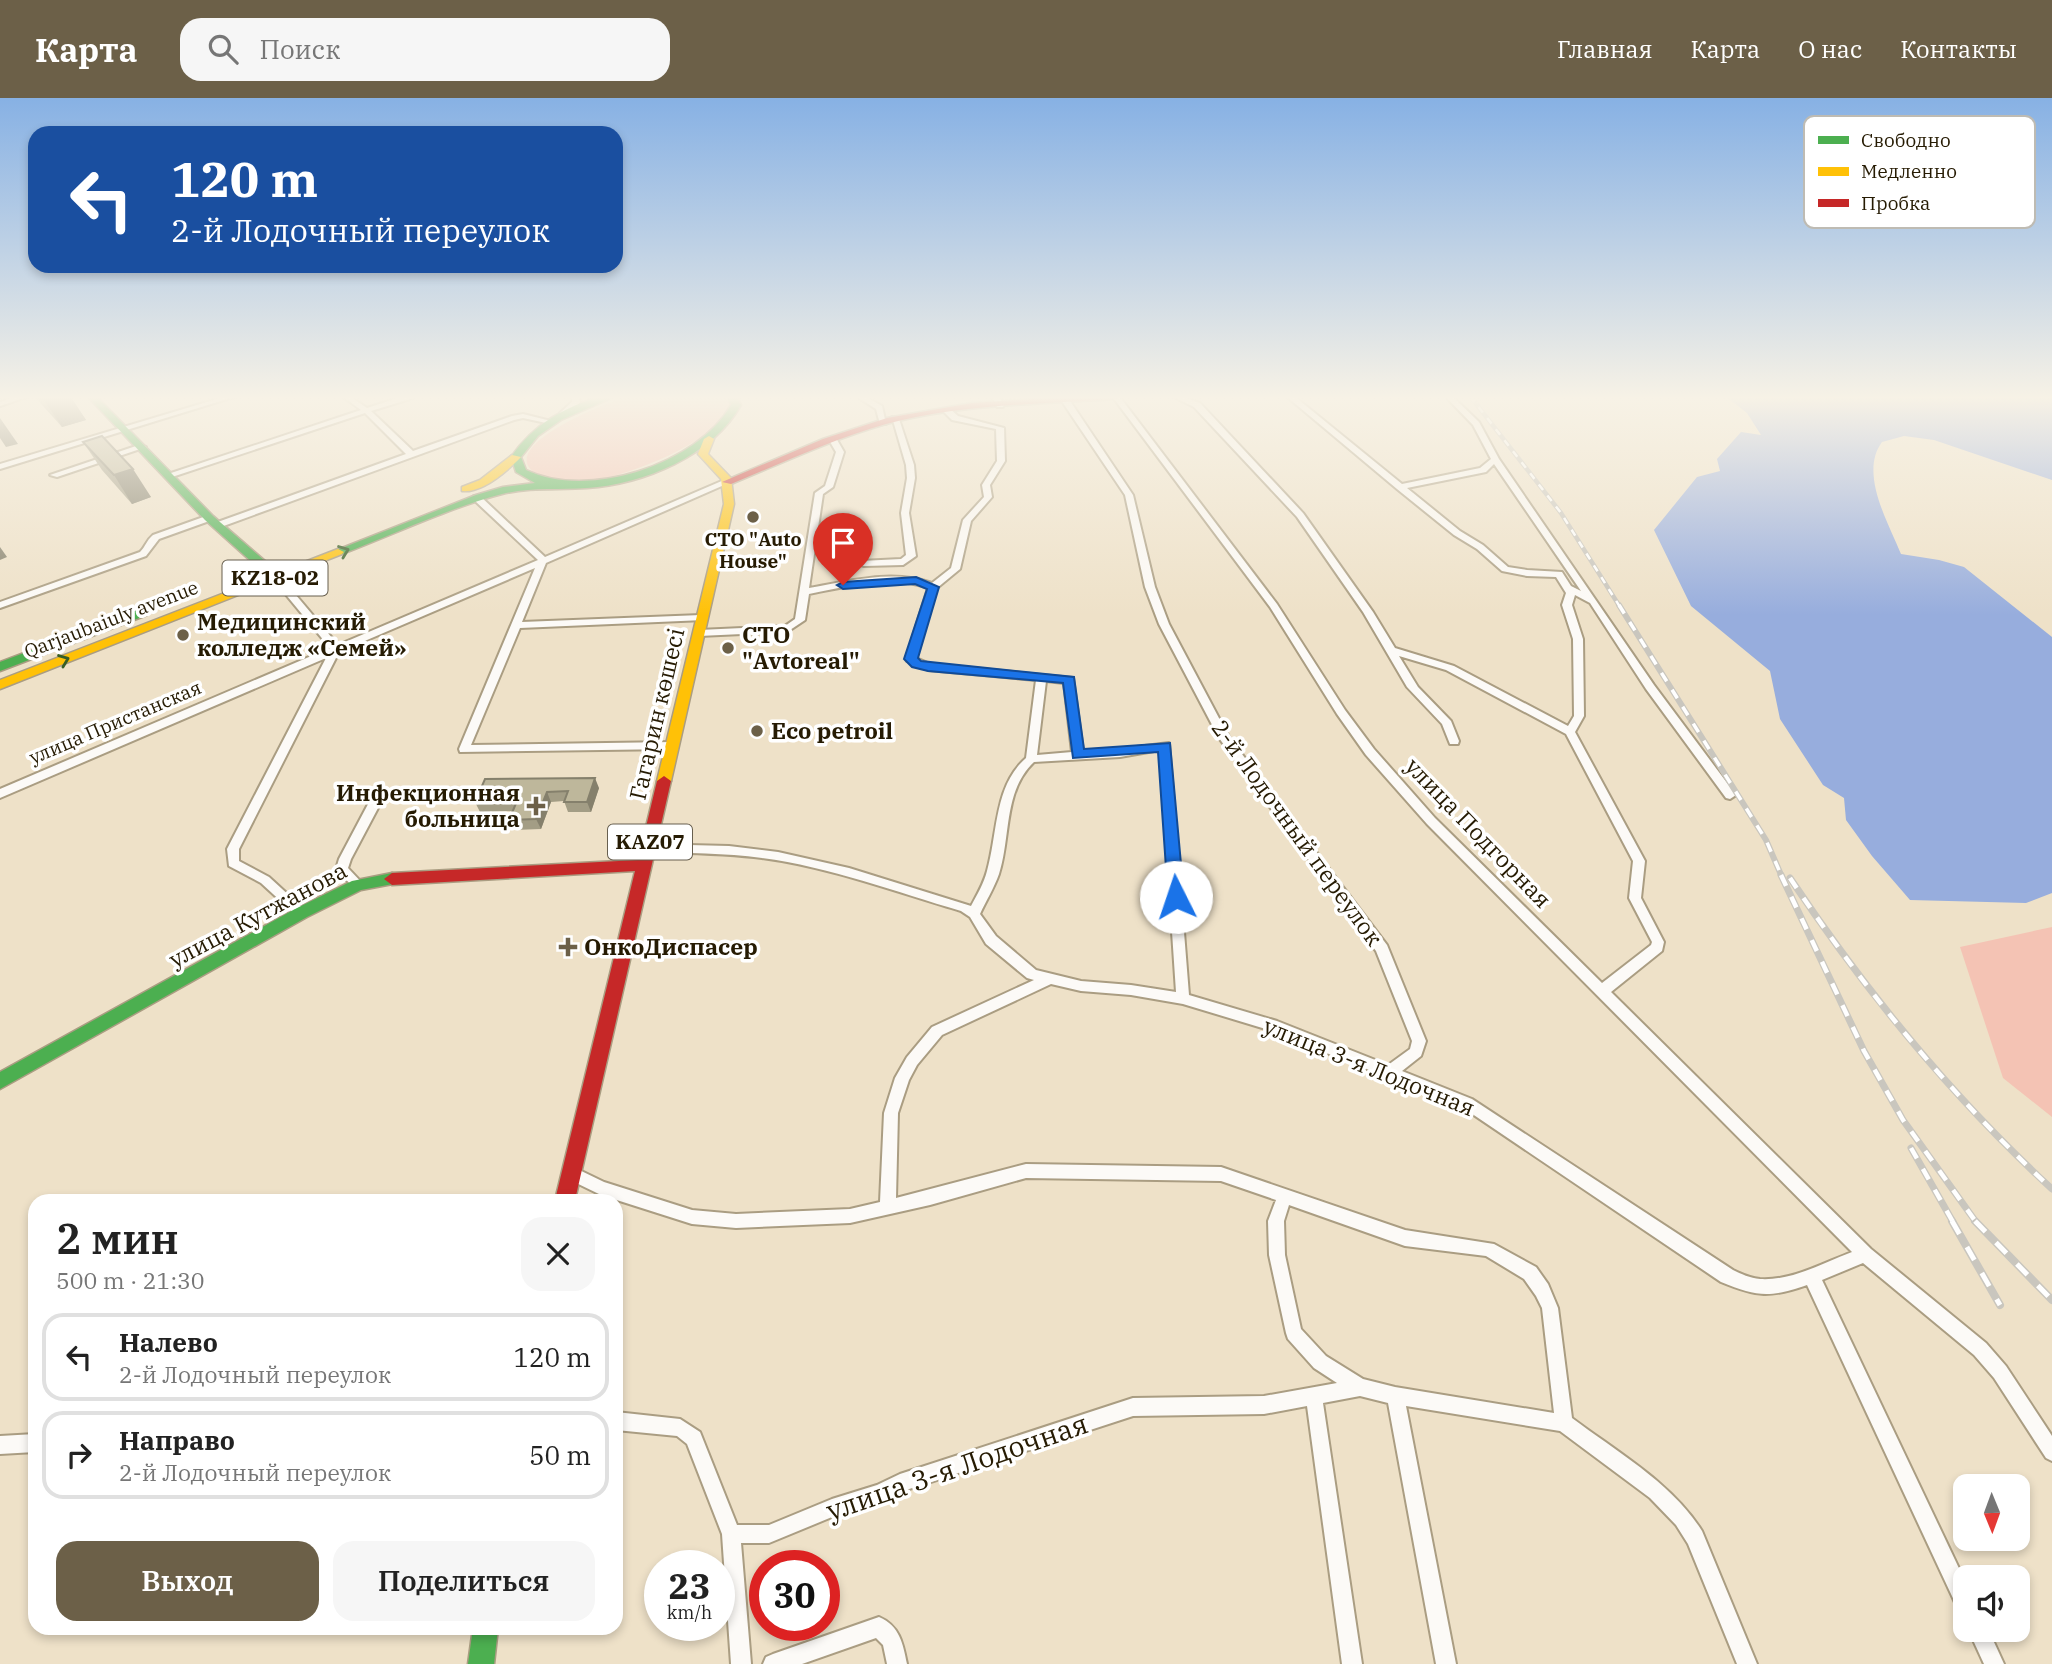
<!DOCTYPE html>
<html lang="ru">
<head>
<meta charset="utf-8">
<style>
  body { margin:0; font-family:"IBM Plex Serif",serif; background:#f6f6f6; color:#222; height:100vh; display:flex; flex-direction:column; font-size:26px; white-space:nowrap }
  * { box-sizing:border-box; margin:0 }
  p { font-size:23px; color:#767676 }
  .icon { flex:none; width:38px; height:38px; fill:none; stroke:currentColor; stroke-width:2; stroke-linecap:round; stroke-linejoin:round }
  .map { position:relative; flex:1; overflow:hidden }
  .side { position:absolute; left:28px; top:1096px; width:595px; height:441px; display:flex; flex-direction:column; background:#fff; border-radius:21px; box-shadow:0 4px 10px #0003 }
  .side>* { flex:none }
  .hud { position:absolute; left:28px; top:28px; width:595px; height:147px; border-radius:21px; box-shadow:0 4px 10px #0003; background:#1a4fa0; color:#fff; overflow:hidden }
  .needle { width:46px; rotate:179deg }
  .buttons { position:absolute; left:1953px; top:1376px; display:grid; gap:14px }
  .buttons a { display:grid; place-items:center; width:77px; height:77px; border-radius:14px; background:#fff; box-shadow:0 4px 10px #0003; font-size:35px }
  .speed { position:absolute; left:644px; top:1452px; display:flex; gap:14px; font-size:35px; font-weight:700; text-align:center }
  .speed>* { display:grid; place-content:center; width:91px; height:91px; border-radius:50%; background:#fff; box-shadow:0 4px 10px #0003; line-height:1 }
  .speed small { font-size:18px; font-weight:400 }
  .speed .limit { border:10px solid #d22; background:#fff; color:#111 }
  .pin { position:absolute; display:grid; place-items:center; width:60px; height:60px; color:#fff; margin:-72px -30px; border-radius:50% 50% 50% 0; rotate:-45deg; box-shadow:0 0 7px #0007 }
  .pin .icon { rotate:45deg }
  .me { position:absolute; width:77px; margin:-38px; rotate:356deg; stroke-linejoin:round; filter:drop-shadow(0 0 5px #0008) }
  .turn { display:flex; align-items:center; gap:24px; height:147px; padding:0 28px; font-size:32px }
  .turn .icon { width:91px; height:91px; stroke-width:2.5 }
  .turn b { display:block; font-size:49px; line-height:60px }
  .round { display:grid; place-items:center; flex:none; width:74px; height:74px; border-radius:21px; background:#f6f6f6 }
  .summary { display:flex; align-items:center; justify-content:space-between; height:119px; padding:0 28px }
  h1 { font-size:42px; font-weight:600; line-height:52px }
  .cta { display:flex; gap:14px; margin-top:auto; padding:14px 28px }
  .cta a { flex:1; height:80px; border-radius:21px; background:#6c6048; color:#fff; font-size:28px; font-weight:600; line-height:80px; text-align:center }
  .cta a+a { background:#f6f6f6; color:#222 }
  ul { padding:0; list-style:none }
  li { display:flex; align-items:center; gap:21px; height:88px; margin:0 14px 10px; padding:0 14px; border:4px solid #e0e0e0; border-radius:21px }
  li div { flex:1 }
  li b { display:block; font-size:26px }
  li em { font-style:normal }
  header { display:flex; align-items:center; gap:42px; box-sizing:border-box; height:98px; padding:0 35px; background:#6c6048; color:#fff }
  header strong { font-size:33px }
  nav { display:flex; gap:38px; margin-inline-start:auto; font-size:24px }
  .search { width:490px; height:63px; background:#f6f6f6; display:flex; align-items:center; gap:18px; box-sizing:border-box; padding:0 24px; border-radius:21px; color:#767676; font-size:26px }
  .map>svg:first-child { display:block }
  .green { fill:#f4c3b4 }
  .water { fill:#97addd }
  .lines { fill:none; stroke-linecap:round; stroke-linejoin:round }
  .street-casing { stroke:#aa9d82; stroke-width:4 }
  .fast-casing { stroke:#aa9d82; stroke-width:3 }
  .slow-casing { stroke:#aa9d82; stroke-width:3 }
  .jam-casing { stroke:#aa9d82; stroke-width:3 }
  .street { fill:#fcfaf7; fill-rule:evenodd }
  .fast { fill:#4caf50; fill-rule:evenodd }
  .slow { fill:#ffc107; fill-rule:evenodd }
  .jam { fill:#c62828; fill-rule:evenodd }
  .rail-far3-casing { stroke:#c9c6be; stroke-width:4.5 }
  .rail-far2-casing { stroke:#c9c6be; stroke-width:6 }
  .rail-far1-casing { stroke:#c9c6be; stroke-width:7 }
  .rail-casing { stroke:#c9c6be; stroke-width:8 }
  .rail-far3 { stroke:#fff; stroke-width:2.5; stroke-dasharray:7; stroke-linecap:butt }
  .rail-far2 { stroke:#fff; stroke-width:3.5; stroke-dasharray:10; stroke-linecap:butt }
  .rail-far1 { stroke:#fff; stroke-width:4.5; stroke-dasharray:12; stroke-linecap:butt }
  .rail { stroke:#fff; stroke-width:5; stroke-dasharray:15; stroke-linecap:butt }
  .wall { fill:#a39d85 }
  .shaded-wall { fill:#85806c }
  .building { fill:#beb79b; stroke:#85806c; stroke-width:2 }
  .oneway { stroke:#375e26 }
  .route { fill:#1a73e8; stroke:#114b97; stroke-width:2 }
  .poi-dot { fill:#6c6048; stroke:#fff; stroke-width:2.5 }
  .labels { text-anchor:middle; stroke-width:7; stroke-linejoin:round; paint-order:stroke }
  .far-poi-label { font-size:19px; font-weight:bold; fill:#261b03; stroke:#fff }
  .far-street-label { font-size:19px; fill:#261b03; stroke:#fff }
  .shield { fill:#fff; stroke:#675f4f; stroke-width:2 }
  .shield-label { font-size:21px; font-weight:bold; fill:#261b03 }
  .poi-label { font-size:23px; font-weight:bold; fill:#261b03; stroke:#fff; text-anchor:start }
  .street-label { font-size:23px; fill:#261b03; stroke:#fff }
  .near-street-label { font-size:28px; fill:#261b03; stroke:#fff }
  .key { fill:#fff; stroke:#bebbb3; stroke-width:2 }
  .key-label { font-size:19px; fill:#261b03 }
</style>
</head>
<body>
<header>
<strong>Карта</strong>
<div class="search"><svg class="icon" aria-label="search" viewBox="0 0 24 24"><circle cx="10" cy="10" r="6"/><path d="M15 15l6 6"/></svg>Поиск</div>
<nav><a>Главная</a><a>Карта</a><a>О нас</a><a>Контакты</a></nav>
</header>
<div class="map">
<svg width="2052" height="1566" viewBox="0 0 2052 1566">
  <rect width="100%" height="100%" fill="#eee1c8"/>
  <!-- green -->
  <g class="green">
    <path d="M629,298H724L730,307C722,316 715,329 706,336C672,361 574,403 535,375C495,347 612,303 629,298Z"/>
    <polygon points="2052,829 2052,1019 2003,980 1960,849"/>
  </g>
  <!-- water -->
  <path class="water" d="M1725,298H2052V382L1934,342L1904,338L1882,344C1859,375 1888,424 1901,456L1939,462L1964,469L2052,539V795L2026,805L1910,802L1872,758L1846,722L1844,700L1823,687L1780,621L1770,573L1691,508L1654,432L1697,379L1720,373L1717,361L1741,334L1761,337L1747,315Z"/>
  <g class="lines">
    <!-- street casing -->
    <g class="street-casing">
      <g id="street">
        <polygon points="19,298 29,298 0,308 0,304"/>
        <polygon points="227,298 237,298 0,371 0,366"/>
        <polygon points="342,298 349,298 367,310 404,298 413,298 413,300 371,313 413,353 512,318 523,316 555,324 551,326 523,320 514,322 218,430 215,429 215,425 406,356 365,315 172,379 165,377 361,312"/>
        <polygon points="572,298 578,298 580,304 566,319 560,319 560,315 572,304"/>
        <polygon points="856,298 864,298 882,308 886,326 880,326 876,311"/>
        <polygon points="992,298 998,298 1004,307 1003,309 997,309"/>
        <path d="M1112,298H1119L1277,506L1345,612L1374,651L1435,720L1602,885L1651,847L1652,844L1629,800L1633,763L1566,636L1446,572L1399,558L1418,589L1451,623L1459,643L1458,646H1450L1442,626L1407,589L1363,514L1297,419L1194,309L1172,298H1181L1200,305L1303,415L1373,514L1395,550L1454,568L1568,628L1574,618L1573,541L1562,507L1566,495L1556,479L1527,478L1502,473L1477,451L1454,437L1397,391L1286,298H1294L1402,386L1480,370L1491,361L1473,327L1445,298H1452L1479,324L1499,361L1654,587L1736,697L1730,701L1726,700L1646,591L1590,505L1575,497L1572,507L1583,541L1584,618L1575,634L1645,763L1641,800L1664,844L1662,853L1611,894L1871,1151L1986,1245L2006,1268L2052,1338V1363L2046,1360L1994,1280L1974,1257L1863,1165L1822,1182L1965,1483V1514L1958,1511L1807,1187C1770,1200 1757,1199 1721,1184L1462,1009L1269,932L1183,906L1131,897L1081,893L1051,886L942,937L917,967L909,982L898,1015L896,1100L1026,1066L1221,1069L1405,1132L1494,1146L1536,1169L1548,1186L1558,1210L1572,1320C1617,1354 1672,1385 1702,1433L1757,1566H1737L1688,1446L1676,1427L1650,1400L1560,1333L1406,1308L1456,1566H1436L1388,1305L1360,1298L1323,1305L1362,1566H1342L1307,1308L1264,1316L1133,1318L903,1393L880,1404L832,1419L769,1445H741L751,1566H731L722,1436L687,1346L677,1338L616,1332V1314L680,1321L700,1334L737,1427H769L832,1401L877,1387L900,1376L1133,1300L1264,1298L1337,1285L1314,1270L1288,1241L1286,1235L1269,1157L1268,1123L1276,1102L1221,1083L1026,1080L930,1107L850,1125L736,1130L692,1126L601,1097L566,1080L563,1075L566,1070L571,1068L604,1084L692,1112L736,1116L850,1111L880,1104L884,1015L895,980L907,959L932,929L1034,882L1027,880L986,846L970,819L961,813C896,794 830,769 762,760C725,755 687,755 649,754L643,750L649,746L729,748L778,754L849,770L971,808C977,797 984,785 987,773C998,734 994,688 1026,660L1036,582L928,572L907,563L906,561L928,490C891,476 846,489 809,496L805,522L787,534L699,538L694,535L699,532L785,528L795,521L815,395L825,388L836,354L829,342L830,340H836L844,354L833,389L823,396L809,490C849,483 893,471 932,485L951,470L963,422L984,399L982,387L997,363L996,331L952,322L942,312L949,310L958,318L1004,330L1005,363L990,387L992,399L971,423L960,471L937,490L916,560L930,566L1073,580L1083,653L1120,651L1169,645L1189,897L1277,923L1388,967L1410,951L1412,943L1376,853L1219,640L1159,526L1145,489L1125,397L1061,302L1065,300H1068L1133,397L1155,489L1169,526L1229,639L1387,847L1426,943L1421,958L1402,973L1472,1001L1733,1172C1741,1176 1750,1180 1760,1181C1792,1183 1823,1165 1852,1154L1427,726L1366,657L1337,616L1270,509ZM1494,366L1581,493L1571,488L1562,474L1527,472L1508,469L1483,447L1460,433L1407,390L1486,374ZM1046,583L1064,585L1072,654L1037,657ZM1160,652L1176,894L1131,887L1081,883L1036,872L996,838L980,816C986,803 994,790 999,776C1011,739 1003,693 1034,664L1120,659ZM1289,1107L1405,1148L1486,1158L1524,1181L1536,1198L1542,1210L1554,1315L1395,1289L1363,1281L1326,1258L1301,1231L1285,1157L1284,1123Z"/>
        <polygon points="892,319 899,321 914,367 915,380 909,415 916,458 903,467 864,468 861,467 861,463 901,461 906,457 901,415 907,380 906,367"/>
        <polygon points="139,347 146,349 57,379 50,377"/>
        <polygon points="724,382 731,384 546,465 522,524 701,517 706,520 704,522 520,530 471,647 672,644 676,645 677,648 676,651 460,654 459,651 535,470 339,554 239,751 239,763 269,779 305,812 307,815 305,818 297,818 261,785 229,768 227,751 326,560 0,700 0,691 330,550 273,481 273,477 279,477 338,547 538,462 474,402 474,398 480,398 545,459"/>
        <path d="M209,417L213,420L212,422L159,441L146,458L0,510V504L140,454C146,448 146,443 153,437Z"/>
        <polygon points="381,689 387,693 351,761 348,770 364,787 358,792 354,790 336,771 339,761 375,693"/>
        <polygon points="35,1336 35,1354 0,1356 0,1338"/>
        <path d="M879,1519C900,1528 903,1546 907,1566H887L883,1547L876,1540L802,1566H763L766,1559L773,1556Z"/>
        <polygon points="1968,1531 1988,1531 2004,1566 1984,1566"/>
      </g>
    </g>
    <!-- fast casing -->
    <g class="fast-casing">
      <g id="fast">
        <polygon points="87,298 96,298 213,418 280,476 280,482 272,482 205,422"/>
        <path d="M602,298H616L561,322L538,338L521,359L526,372C587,402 697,367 731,307L728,298H736L741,307C712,358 644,386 587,390C559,392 530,389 502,396C451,409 392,437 342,456H334L332,454L476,397L503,389L535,385L516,374L511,359C534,326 564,309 602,298Z"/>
        <polygon points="143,510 147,511 147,517 0,573 0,564"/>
        <polygon points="392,775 398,777 400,781 398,785 361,792 307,819 0,991 0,974 295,811 352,783"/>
        <polygon points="473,1530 498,1530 494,1566 468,1566"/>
      </g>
    </g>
    <!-- slow casing -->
    <g class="slow-casing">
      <g id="slow">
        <polygon points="709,338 714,341 708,356 731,380 734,406 671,683 664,688 657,683 724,406 721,381 698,356 704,341"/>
        <path d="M512,357L521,359C507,373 483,395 462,393V389L480,382Z"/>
        <polygon points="338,451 344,454 342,456 0,591 0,582"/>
      </g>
    </g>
    <!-- jam casing -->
    <g class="jam-casing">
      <g id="jam">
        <path d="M1075,298H1121L1116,301C1040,306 961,306 886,326C833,341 782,365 731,386L722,384L823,341L887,320L972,305Z"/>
        <polygon points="664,678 671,683 575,1102 555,1102 635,773 392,787 384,781 392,775 638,762 657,683"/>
      </g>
    </g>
    <!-- street -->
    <use href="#street" class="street"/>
    <!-- fast -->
    <use href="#fast" class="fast"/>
    <!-- slow -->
    <use href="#slow" class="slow"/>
    <!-- jam -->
    <use href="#jam" class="jam"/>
    <!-- rail-far3 casing -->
    <g class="rail-far3-casing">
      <polyline id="rail-far3" points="1470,298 1561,415 1620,509"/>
    </g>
    <!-- rail-far2 casing -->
    <g class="rail-far2-casing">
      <polyline id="rail-far2" points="1619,507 1766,742 1782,779"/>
    </g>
    <!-- rail-far1 casing -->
    <g class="rail-far1-casing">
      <g id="rail-far1">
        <polyline points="1781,777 1864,953 1903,1022 1976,1124"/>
        <path d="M1790,780C1866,894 1951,998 2052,1091"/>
        <polyline points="1911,1050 1953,1124"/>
      </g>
    </g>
    <!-- rail casing -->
    <g class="rail-casing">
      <g id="rail">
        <polyline points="1952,1123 2000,1207"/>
        <polyline points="1975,1123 2052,1202"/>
      </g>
    </g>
    <!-- rail-far3 -->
    <use href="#rail-far3" class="rail-far3"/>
    <!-- rail-far2 -->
    <use href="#rail-far2" class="rail-far2"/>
    <!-- rail-far1 -->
    <use href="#rail-far1" class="rail-far1"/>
    <!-- rail -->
    <use href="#rail" class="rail"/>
  </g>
  <!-- wall -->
  <g class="wall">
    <polygon points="34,298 70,298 86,322 62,329"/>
    <polygon points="83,344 151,399 132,406 102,372"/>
    <polygon points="485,681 599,690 591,714 568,714 564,703 551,704 541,731 514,732 509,722 513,713 480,714 475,704"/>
  </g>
  <!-- shaded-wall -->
  <g class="shaded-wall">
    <polygon points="60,298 70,298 86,322 62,329 44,302"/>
    <polygon points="0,320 18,346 6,349 0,340"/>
    <polygon points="133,371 151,399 132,406 114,377"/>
    <polygon points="0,449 7,459 0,462"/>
    <polygon points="595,680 599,690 591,714 587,704"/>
    <polygon points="547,694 551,704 541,731 536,721"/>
  </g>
  <!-- building -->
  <g class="building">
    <polygon points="39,298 60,298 44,302"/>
    <polygon points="102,338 133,371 114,377 83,344"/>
    <polygon points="595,680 587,704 564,704 568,693 547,694 536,721 509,722 517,703 475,704 485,681"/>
  </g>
  <!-- one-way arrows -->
  <defs><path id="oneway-chevron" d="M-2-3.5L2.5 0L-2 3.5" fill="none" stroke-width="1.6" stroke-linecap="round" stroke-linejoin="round" transform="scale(1.75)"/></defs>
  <g class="oneway">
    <use href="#oneway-chevron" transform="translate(344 453) rotate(-21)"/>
    <use href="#oneway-chevron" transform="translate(64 562) rotate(-21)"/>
  </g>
  <!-- sky -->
  <linearGradient id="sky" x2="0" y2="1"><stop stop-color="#87b1e4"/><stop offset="0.58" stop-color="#f7f2e6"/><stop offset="1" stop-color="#f7f2e6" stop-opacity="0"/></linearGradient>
  <rect width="2052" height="517" fill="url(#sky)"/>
  <!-- route -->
  <polygon class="route" points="916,479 939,489 918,560 921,563 1074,579 1084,651 1170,645 1184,799 1181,804 1176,805 1168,799 1158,654 1073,660 1063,585 928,573 912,569 904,561 927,491 915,486 843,491 837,487 843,484"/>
  <!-- markers -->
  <g class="poi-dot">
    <circle cx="753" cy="419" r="7"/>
    <circle cx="183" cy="537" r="7"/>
    <circle cx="728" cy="550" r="7"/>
    <circle cx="757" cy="633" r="7"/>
    <path d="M532.5 697.5h7v7h7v7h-7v7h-7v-7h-7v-7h7z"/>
    <path d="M564.5 838.5h7v7h7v7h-7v7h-7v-7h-7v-7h7z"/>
  </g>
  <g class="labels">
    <!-- far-poi labels -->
    <g class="far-poi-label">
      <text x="753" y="448">СТО "Auto<tspan x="753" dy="22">House"</tspan></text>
    </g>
    <!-- far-street labels -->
    <g class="far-street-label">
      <text transform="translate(111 521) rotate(-21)" y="7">Qarjaubaiuly avenue</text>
      <text transform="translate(115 624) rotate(-23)" y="7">улица Пристанская</text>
    </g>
    <!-- shield labels -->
    <g class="shield">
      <rect x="222.5" y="462.5" width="105" height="35" rx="5"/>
      <rect x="608" y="726.5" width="84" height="35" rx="5"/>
    </g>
    <g class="shield-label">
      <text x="275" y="487">KZ18-02</text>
      <text x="650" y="751">KAZ07</text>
    </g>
    <!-- poi labels -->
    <g class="poi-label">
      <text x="197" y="532">Медицинский<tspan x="197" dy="26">колледж «Семей»</tspan></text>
      <text x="742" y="545">СТО<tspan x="742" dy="26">"Avtoreal"</tspan></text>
      <text x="771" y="641">Eco petroil</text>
      <text x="520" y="703" text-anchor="end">Инфекционная<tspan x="520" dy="26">больница</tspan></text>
      <text x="584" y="857">ОнкоДиспасер</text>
    </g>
    <!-- street labels -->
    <g class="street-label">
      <text transform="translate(657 616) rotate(-77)" y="8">Гагарин көшесі</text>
      <text transform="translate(1297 735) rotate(54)" y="8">2-й Лодочный переулок</text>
      <text transform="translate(1478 735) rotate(46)" y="8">улица Подгорная</text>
      <text transform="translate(258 817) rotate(-28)" y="8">улица Кутжанова</text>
      <text transform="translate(1369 969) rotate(22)" y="8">улица 3-я Лодочная</text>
    </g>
    <!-- near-street labels -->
    <g class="near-street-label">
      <text transform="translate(957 1369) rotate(-19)" y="10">улица 3-я Лодочная</text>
    </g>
  </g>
  <!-- legend -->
  <rect x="1804" y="18" width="231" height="112" rx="10" class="key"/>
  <rect x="1818" y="38" width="31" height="8" fill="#4caf50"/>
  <rect x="1818" y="69" width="31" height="9" fill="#ffc107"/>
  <rect x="1818" y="101" width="31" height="8" fill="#c62828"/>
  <g class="key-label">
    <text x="1861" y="49">Свободно</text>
    <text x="1861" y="80">Медленно</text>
    <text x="1861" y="112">Пробка</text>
  </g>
</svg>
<div class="buttons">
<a><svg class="needle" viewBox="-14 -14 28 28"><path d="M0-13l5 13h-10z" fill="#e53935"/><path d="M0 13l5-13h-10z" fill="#767676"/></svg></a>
<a><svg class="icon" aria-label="sound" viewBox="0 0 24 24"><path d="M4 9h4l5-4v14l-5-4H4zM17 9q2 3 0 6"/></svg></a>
</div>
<div class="speed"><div>23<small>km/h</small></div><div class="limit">30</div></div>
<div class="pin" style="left:843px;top:487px;background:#d93025"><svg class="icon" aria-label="arrive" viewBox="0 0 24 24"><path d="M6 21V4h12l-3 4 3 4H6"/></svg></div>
<svg class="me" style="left:1176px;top:799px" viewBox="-20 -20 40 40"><circle r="19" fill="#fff"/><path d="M0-13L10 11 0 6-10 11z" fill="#1a73e8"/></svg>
<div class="hud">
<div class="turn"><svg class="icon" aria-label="left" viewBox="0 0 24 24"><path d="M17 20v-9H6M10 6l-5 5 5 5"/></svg><div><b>120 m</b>2-й Лодочный переулок</div></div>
</div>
<section class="side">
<div class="summary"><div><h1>2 мин</h1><p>500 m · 21:30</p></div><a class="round"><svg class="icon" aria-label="close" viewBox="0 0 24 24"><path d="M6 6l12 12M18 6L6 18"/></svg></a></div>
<ul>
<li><svg class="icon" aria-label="left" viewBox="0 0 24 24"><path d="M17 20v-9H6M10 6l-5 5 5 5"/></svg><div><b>Налево</b><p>2-й Лодочный переулок</p></div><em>120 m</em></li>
<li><svg class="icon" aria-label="right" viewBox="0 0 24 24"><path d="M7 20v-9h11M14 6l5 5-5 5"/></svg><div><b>Направо</b><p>2-й Лодочный переулок</p></div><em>50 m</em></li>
</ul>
<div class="cta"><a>Выход</a><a>Поделиться</a></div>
</section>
</div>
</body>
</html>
